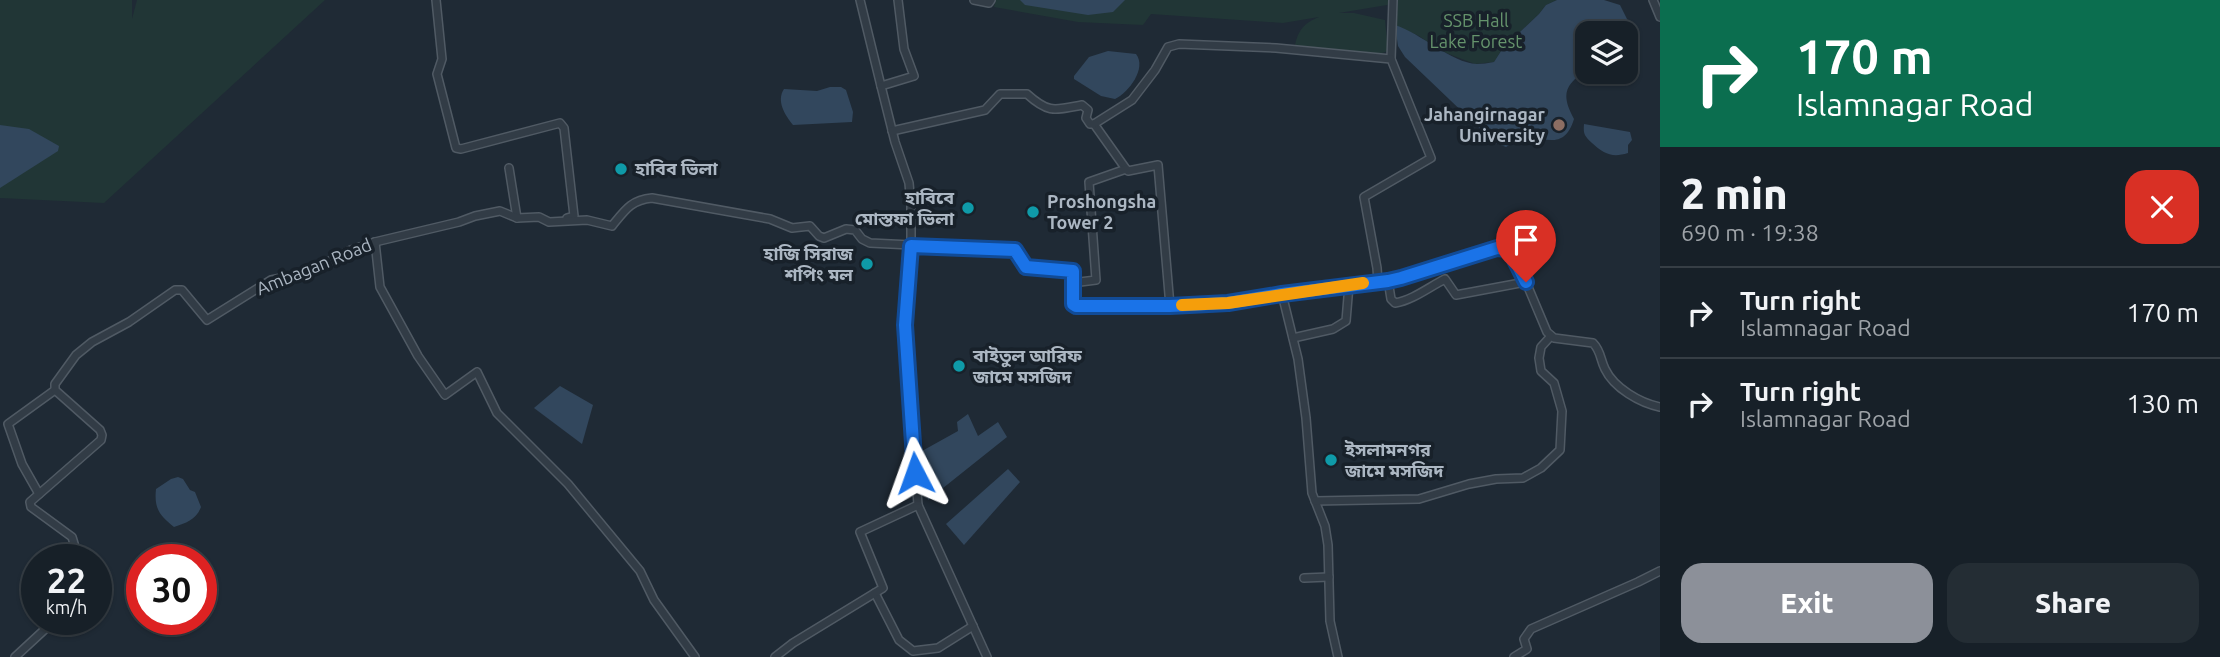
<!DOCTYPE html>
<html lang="en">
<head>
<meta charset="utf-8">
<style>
  body { margin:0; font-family:Ubuntu,"Noto Sans Bengali",sans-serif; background:#242d34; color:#f1f3f6; height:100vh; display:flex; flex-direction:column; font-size:26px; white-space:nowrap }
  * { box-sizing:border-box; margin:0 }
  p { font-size:23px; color:#9ea3a8 }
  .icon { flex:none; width:38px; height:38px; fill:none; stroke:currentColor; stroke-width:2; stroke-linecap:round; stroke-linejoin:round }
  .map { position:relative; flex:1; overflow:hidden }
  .panel { display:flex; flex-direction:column; background:#172028; width:560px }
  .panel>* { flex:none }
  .guide { background:#0b6e4f; color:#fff; overflow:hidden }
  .fabs { position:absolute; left:1575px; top:21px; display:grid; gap:14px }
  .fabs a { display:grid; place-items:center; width:63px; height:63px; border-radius:14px; background:#172028; box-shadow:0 2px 5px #0004,0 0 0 2px #363e45; font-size:35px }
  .speed { position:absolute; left:21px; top:544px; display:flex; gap:14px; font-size:35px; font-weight:700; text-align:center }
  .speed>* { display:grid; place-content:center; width:91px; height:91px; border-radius:50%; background:#172028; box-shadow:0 2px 5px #0004,0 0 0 2px #363e45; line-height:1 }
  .speed small { font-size:18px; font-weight:400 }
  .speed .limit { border:10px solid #d22; background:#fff; color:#111 }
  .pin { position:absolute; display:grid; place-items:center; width:60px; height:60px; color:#fff; margin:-72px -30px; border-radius:50% 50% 50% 0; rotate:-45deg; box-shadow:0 0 7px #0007 }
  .pin .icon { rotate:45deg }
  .me { position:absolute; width:77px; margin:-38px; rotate:356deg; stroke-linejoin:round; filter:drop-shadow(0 0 5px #0008) }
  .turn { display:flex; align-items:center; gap:24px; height:147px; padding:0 21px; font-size:32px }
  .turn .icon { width:91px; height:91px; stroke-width:2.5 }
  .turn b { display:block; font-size:49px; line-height:60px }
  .round { display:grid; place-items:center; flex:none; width:74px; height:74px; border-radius:21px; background:#242d34 }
  .overview { display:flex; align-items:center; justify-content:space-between; height:119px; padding:0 21px }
  h1 { font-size:42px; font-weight:800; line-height:52px }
  .button { display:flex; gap:14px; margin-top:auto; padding:14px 21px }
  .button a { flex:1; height:80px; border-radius:21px; background:#8c9099; color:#fff; font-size:28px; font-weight:800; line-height:80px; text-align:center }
  .button a+a { background:#242d34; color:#f1f3f6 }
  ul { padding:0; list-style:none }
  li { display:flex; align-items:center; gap:21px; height:91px; padding:0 21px; border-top:2px solid #363e45 }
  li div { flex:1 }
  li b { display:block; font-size:26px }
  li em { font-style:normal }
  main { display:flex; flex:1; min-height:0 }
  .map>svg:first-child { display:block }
  .green { fill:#213636 }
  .water { fill:#32475d }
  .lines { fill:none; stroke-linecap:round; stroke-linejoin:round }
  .minor-casing { stroke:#505a64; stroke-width:10 }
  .minor { stroke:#323c46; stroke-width:7 }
  .route-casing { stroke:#114b97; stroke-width:18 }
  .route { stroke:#1a73e8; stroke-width:12 }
  .slow { stroke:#f59e0b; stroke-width:12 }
  .education-dot { fill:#8d6e63; stroke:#18212a; stroke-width:2.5 }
  .culture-dot { fill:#0f9aa8; stroke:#18212a; stroke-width:2.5 }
  .labels { text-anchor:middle; stroke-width:7; stroke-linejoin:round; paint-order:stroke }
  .park-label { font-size:18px; fill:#65936c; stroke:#18212a }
  .poi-label { font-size:18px; font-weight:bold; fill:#acb7c3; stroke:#18212a; text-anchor:start }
  .street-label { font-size:18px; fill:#acb7c3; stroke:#18212a }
</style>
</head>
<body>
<main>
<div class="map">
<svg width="1660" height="657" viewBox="0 0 1660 657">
  <rect width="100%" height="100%" fill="#1f2a35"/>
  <!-- green -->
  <g class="green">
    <polygon points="0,0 132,0 132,19 137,0 325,0 104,203 0,198 0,187 58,146 0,125"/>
    <path d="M996,0H1557L1546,5L1539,14L1503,48L1494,62L1475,64L1441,51L1419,36L1395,25L1393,4L1339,13H1354L1385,20L1388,51L1379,54L1325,50L1295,45C1299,28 1305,23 1319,17L1283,23L1151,14L1143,25L1078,22L994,7Z"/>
  </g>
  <!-- water -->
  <g class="water">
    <polygon points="1020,0 1125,0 1113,12 1088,15 1025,5"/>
    <path d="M1557,0H1604L1620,5L1634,33L1626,44V33H1587V70C1564,85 1561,95 1574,119C1565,148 1549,140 1525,136L1506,147L1495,143L1405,57L1398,46L1395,25C1421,33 1451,63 1477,64C1482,64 1488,63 1494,62L1503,48L1539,14L1546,5Z"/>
    <path d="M1108,51L1136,54C1147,68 1129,92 1115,99L1101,96L1074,79V76L1089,57Z"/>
    <path d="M830,87H841L846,90L853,112L852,122L793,125C785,115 776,101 784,89L817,91Z"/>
    <path d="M1584,124L1630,132L1632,140L1628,145V153C1612,158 1604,154 1592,143C1585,136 1583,135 1584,124Z"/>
    <polygon points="0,125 29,129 59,146 58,151 0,188"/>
    <polygon points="560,386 593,405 582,444 534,408"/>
    <polygon points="968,414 978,436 998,422 1007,437 928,500 922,451 958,431 957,422"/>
    <polygon points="1008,469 1020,482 964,545 946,524"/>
    <path d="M178,477L183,479L190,490L195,492L201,507C196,520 186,523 174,527C159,515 154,508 156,489L171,479Z"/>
  </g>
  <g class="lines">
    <!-- minor casing -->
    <g class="minor-casing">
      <g id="minor">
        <polyline points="436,0 442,59 437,74 456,148 461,149 560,123 564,128 574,216 567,218"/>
        <polyline points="860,0 881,86"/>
        <polyline points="898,0 904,49 914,76 881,86 895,142 909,183 911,206 911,246 905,325 918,505 987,657"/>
        <polyline points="974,0 989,3 991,0"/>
        <polyline points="1653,0 1660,17"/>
        <polyline points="1391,59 1393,0"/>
        <polyline points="1094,124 1126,169"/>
        <path d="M892,131L985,110L1000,94H1027C1049,114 1055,110 1082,105L1088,110L1086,118L1090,124H1094L1132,100L1155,70L1168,47L1179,44L1276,48L1391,59L1431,158L1364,197L1377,268L1378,282"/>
        <polyline points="509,168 517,218"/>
        <polyline points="375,242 380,287 418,356 445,395 477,372 497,413 568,484 640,571 654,600 695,657"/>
        <path d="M1388,280L1391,299L1395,303C1413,300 1429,287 1445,279L1456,295L1526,282"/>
        <polyline points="1072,283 1096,280 1089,182 1126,169 1128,171 1158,165 1170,306"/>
        <polyline points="1282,294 1298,359 1306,418 1312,493 1325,526 1328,545 1330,621 1338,657"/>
        <polyline points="1293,338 1333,329 1346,321 1349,285"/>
        <polyline points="39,494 22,464 8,424 55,390"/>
        <polyline points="1315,501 1419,499 1469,484 1496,479 1523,478 1541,468 1560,450 1562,411 1554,383 1541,371 1539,358 1541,347 1551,336"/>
        <path d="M79,560L72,537L31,507L30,502L101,440L102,435L100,430L55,390V384L76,355L92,342L129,322L175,290H182L207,320L271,280L307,273L351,250L375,242L459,222L475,216L500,211L517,218L539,217L549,222L587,220L612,226C625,210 631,200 652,198L770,219L792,228L810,226L819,236L824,238L846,229L855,230L862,239L870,243L1015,250L1026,267L1073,271V304L1076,306H1165L1228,303L1282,294L1378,282L1401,278L1497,248L1507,249L1520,268L1547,332L1554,338L1593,343C1601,351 1600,359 1605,369C1614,388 1640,403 1660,407"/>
        <polyline points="1304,578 1329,577"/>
        <polyline points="875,593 899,640 913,651 938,648 973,626"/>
        <polyline points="15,657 55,620"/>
        <polyline points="775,657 793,643 883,588 860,532 918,505"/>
        <polyline points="1514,657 1527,649 1524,639 1531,629 1638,582 1660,571"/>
      </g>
    </g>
    <!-- minor -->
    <use href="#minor" class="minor"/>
  </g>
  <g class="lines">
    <!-- route casing -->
    <g class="route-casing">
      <polyline id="route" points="915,473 905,325 911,246 1015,250 1026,267 1073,271 1073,304 1076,306 1170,306 1228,303 1282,294 1388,281 1401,278 1497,248 1507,249 1514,258 1526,282"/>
    </g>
    <!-- route -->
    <use href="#route" class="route"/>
    <!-- slow -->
    <polyline class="slow" points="1182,305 1228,303 1363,283"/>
  </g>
  <!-- markers -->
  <circle class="education-dot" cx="1559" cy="125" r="7"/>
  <g class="culture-dot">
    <circle cx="621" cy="169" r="7"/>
    <circle cx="968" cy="208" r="7"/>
    <circle cx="1033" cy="212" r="7"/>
    <circle cx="867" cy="264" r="7"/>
    <circle cx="959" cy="366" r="7"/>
    <circle cx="1331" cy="460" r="7"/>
  </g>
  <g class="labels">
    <!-- park labels -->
    <g class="park-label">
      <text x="1476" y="27">SSB Hall<tspan x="1476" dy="21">Lake Forest</tspan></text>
    </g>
    <!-- poi labels -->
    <g class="poi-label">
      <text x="1545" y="121" text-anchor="end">Jahangirnagar<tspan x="1545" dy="21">University</tspan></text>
      <text x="635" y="175">হাবিব ভিলা</text>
      <text x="954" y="204" text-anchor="end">হাবিবে<tspan x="954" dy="21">মোস্তফা ভিলা</tspan></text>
      <text x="1047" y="208">Proshongsha<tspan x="1047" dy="21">Tower 2</tspan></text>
      <text x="853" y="260" text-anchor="end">হাজি সিরাজ<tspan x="853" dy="21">শপিং মল</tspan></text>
      <text x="973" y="362">বাইতুল আরিফ<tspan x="973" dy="21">জামে মসজিদ</tspan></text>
      <text x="1345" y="456">ইসলামনগর<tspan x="1345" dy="21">জামে মসজিদ</tspan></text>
    </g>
    <!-- street labels -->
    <g class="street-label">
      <text transform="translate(314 267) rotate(-22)" y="6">Ambagan Road</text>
    </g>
  </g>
</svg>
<div class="fabs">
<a><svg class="icon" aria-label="layers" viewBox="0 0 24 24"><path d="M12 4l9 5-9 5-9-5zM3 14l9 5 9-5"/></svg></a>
</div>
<div class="speed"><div>22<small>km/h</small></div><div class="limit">30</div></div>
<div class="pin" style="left:1526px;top:282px;background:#d93025"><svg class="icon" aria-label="arrive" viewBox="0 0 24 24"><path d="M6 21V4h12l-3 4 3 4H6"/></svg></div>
<svg class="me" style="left:915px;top:473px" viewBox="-20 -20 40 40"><path d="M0-17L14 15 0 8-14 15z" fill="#1a73e8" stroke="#fff" stroke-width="4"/></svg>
</div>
<section class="panel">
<div class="guide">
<div class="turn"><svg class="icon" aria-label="right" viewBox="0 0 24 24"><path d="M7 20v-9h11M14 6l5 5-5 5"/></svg><div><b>170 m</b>Islamnagar Road</div></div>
</div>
<div class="overview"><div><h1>2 min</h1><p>690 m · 19:38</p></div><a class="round" style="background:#d93025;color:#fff"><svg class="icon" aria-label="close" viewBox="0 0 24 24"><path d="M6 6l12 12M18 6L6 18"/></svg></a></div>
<ul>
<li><svg class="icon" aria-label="right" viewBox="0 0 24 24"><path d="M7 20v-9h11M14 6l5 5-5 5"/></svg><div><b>Turn right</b><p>Islamnagar Road</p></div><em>170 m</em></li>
<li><svg class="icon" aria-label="right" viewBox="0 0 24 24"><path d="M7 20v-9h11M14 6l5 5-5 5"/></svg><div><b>Turn right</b><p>Islamnagar Road</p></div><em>130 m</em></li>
</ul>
<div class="button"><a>Exit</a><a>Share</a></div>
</section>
</main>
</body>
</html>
